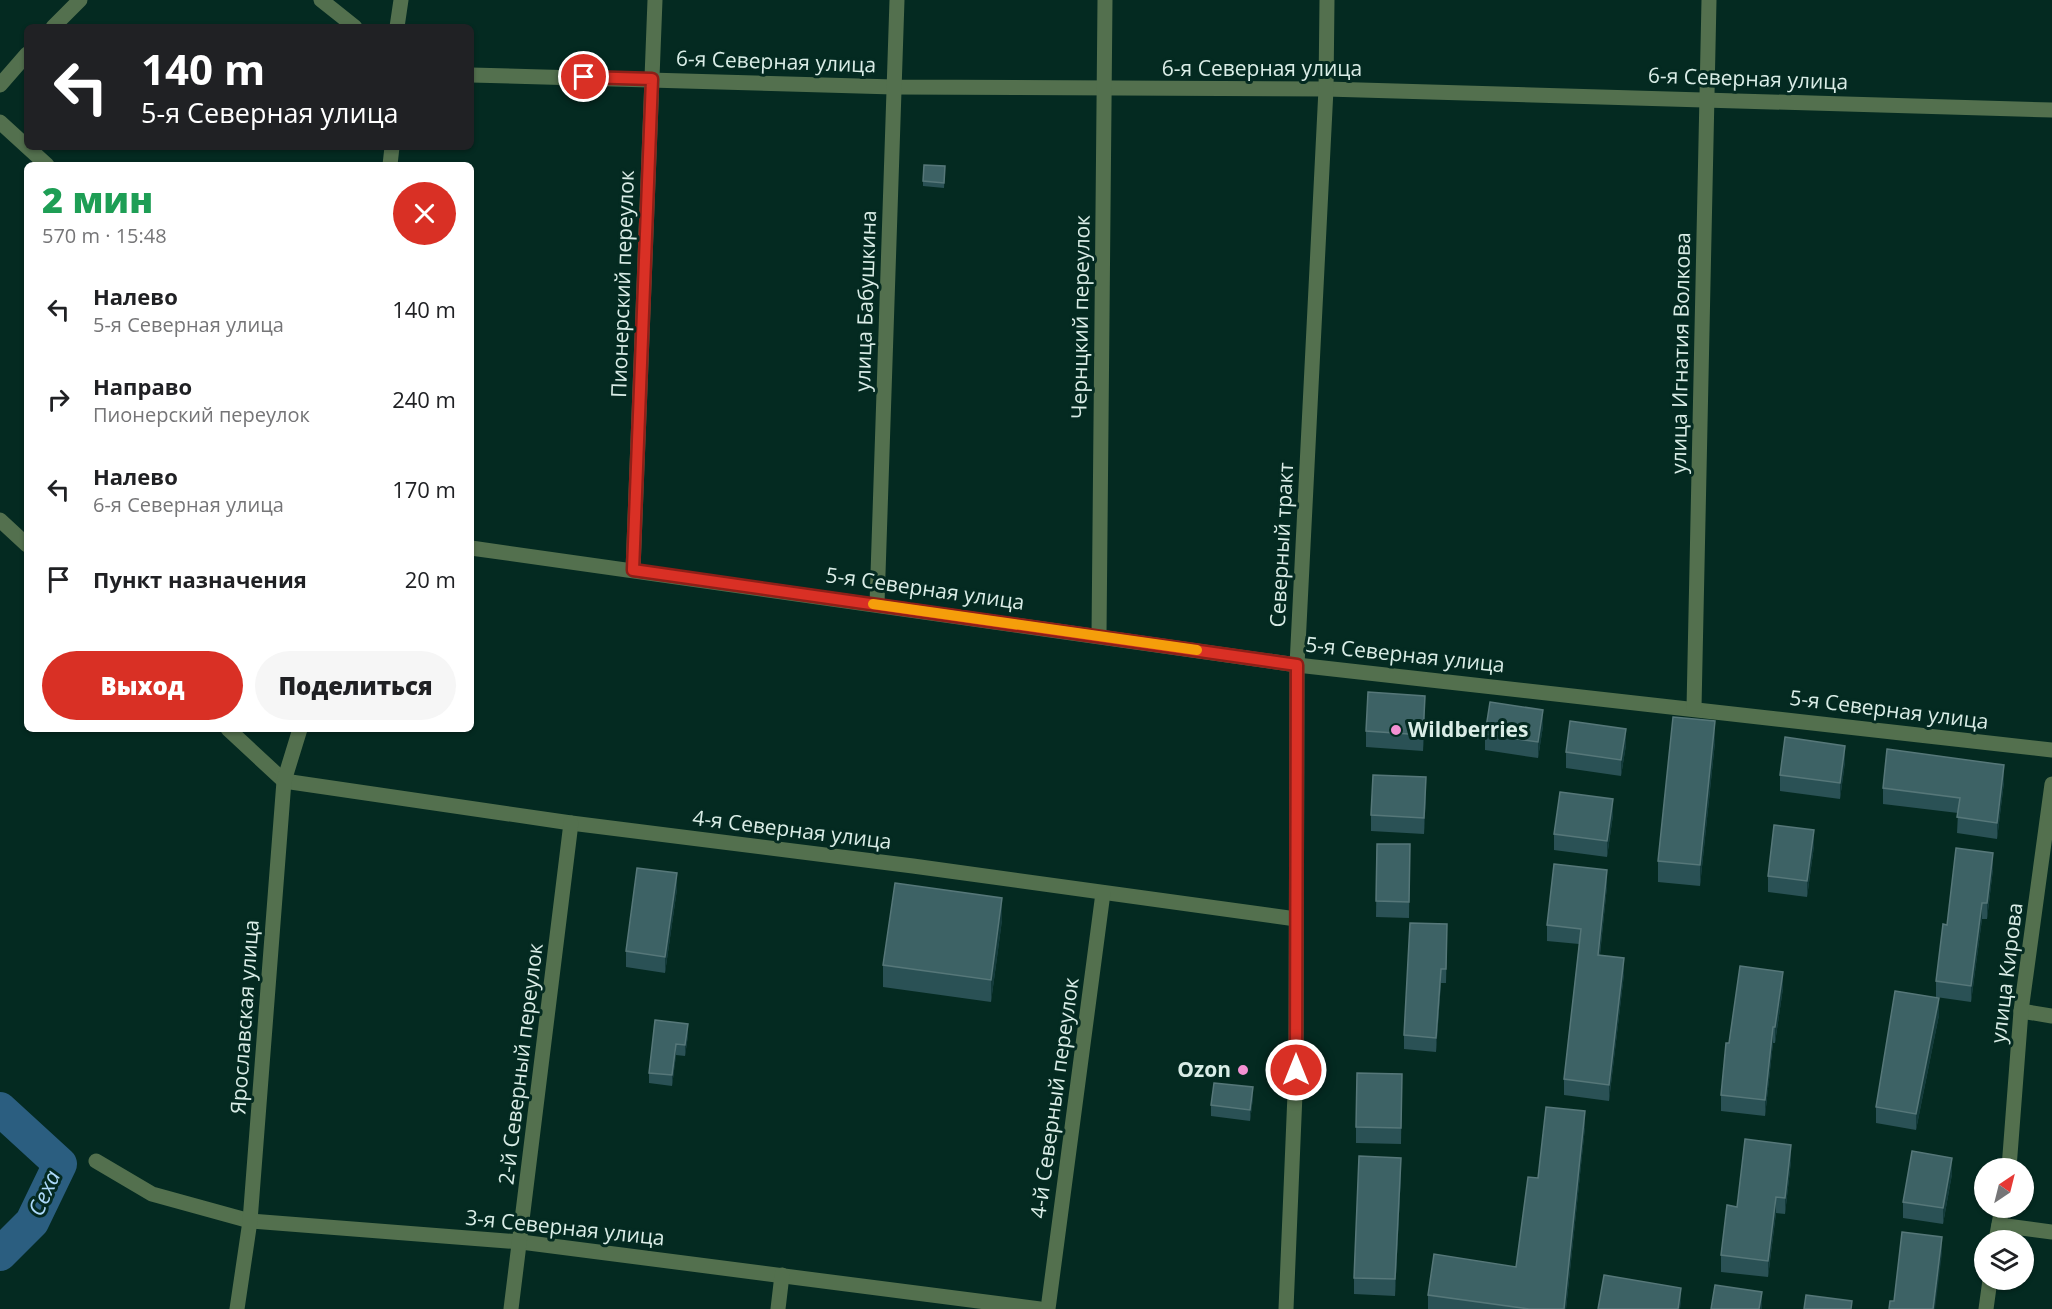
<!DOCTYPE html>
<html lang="ru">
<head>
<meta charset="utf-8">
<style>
  body { margin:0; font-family:"Open Sans",sans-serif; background:#f6f6f6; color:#202124; height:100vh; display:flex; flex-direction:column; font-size:22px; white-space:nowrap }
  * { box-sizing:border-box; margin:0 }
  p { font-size:20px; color:#757577 }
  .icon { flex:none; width:33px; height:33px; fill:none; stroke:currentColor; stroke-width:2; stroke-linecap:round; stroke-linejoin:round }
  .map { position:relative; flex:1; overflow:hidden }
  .details { position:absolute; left:24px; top:162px; width:450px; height:570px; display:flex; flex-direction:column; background:#fff; border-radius:9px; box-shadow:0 2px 4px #0004 }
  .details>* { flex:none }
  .guide { position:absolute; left:24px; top:24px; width:450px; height:126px; border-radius:9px; box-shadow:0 2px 4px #0004; background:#202124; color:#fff; overflow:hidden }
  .needle { width:39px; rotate:35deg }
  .tools { position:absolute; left:1974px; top:1158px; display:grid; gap:12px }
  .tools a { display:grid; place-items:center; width:60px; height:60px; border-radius:50%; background:#fff; box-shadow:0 2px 4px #0004; font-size:30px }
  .pin { position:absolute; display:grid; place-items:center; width:51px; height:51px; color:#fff; margin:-26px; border:3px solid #fff; border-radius:50%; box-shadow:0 2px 6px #0007 }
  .me { position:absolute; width:66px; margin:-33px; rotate:0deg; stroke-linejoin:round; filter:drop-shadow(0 0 4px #0008) }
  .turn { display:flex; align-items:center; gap:21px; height:126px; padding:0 18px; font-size:27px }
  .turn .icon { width:78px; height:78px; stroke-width:2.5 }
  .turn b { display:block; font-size:42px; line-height:51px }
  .round { display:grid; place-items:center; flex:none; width:63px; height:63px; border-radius:32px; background:#f6f6f6 }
  .summary { display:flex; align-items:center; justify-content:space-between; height:102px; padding:0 18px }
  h1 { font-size:36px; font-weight:800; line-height:45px; color:#1e9e55 }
  .primary-button { display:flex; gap:12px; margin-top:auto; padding:12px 18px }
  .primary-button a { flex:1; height:69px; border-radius:36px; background:#d93025; color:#fff; font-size:24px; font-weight:800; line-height:69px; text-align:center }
  .primary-button a+a { background:#f6f6f6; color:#202124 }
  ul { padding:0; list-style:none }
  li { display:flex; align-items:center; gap:18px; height:90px; padding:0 18px }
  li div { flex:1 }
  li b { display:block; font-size:22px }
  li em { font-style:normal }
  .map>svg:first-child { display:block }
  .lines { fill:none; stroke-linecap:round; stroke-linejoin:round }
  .river { stroke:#2b5e80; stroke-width:34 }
  .minor { stroke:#53704e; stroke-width:15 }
  .wall { fill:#2a5155 }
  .shaded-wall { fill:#133a3a }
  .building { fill:#3d6265; stroke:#567779; stroke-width:1.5 }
  .route-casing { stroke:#8d1f18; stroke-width:15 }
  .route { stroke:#d93025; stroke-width:10 }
  .slow { stroke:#f59e0b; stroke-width:10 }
  .poi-dot { fill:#f491d3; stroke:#042a21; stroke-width:2 }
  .labels { text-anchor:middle; stroke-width:6; stroke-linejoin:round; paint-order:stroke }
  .street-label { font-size:21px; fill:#daede7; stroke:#042a21 }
  .poi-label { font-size:21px; font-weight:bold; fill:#daede7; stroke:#042a21; text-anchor:start }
  .water-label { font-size:22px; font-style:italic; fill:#aedafb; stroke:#042a21 }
</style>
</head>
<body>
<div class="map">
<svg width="2052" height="1309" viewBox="0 0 2052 1309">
  <rect width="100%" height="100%" fill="#042a21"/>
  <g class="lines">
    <!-- river -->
    <polyline class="river" points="0,1109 60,1164 32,1222 0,1254"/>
    <!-- minor -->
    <g class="minor">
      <polyline points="321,0 355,27"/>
      <polyline points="53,27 80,0"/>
      <polyline points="397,27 401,0"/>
      <polyline points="471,75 894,87 1326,89 2052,110"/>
      <polyline points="0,85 27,54"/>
      <polyline points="0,122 47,165"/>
      <polyline points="390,165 392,147"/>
      <polyline points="0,520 27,545"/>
      <polyline points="471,548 1297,665 2052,750"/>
      <polyline points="633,570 655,0"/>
      <polyline points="877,604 897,0"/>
      <polyline points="1099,635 1105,0"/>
      <polyline points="1694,708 1709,0"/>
      <polyline points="228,729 284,781 571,823 913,866 1296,919"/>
      <polyline points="2021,1011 2052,1016"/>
      <polyline points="96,1161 152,1194 250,1221 521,1242 1040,1309"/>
      <polyline points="2009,1168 2021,1011 2052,784"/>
      <polyline points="1999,1225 2052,1232"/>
      <polyline points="1996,1240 2002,1208"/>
      <polyline points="237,1309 250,1221 284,781 300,729"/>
      <polyline points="511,1309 571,823"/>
      <polyline points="778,1309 782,1275"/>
      <polyline points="1048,1309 1103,893"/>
      <polyline points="1286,1309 1296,1070 1297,665 1326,89 1327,0"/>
      <polyline points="1986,1309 1990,1280"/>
    </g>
  </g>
  <!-- wall -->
  <g class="wall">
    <polygon points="945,172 944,188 923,186 923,181"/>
    <polygon points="1425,712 1423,751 1366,747 1366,731"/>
    <polygon points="1543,726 1538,758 1485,750 1485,734"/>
    <polygon points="1715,742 1700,886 1658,882 1658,861"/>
    <polygon points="1626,745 1621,776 1566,768 1566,752"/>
    <polygon points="1845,762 1840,799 1780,791 1780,775"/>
    <polygon points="2004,782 1997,839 1957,833 1958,813 1883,804 1883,788"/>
    <polygon points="1426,794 1424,834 1371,831 1371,815"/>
    <polygon points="1613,815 1607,857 1554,850 1554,834"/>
    <polygon points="1377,844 1410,844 1409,918 1376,917"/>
    <polygon points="1814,846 1807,897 1768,892 1768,876"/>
    <polygon points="1993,869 1987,919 1982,919 1971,1002 1936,997 1936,981 1947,925"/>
    <polygon points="1607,886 1600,955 1624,974 1609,1101 1564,1095 1564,1079 1579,944 1547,941 1547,925"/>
    <polygon points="677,889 665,973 626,967 626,951"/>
    <polygon points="1002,920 991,1002 883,987 883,965"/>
    <polygon points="1447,938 1446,983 1441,983 1436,1052 1404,1049 1404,1035"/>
    <polygon points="1783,988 1775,1043 1773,1043 1765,1116 1721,1111 1721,1095 1729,1043"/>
    <polygon points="1939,1015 1916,1130 1876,1123 1876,1107"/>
    <polygon points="655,1020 688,1035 685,1056 676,1055 672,1086 649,1083 649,1073"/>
    <polygon points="1402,1074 1401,1144 1356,1143 1356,1127"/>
    <polygon points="1253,1098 1250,1121 1211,1116 1211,1105"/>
    <polygon points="1585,1127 1566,1309 1428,1309 1428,1295 1516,1267 1538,1178"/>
    <polygon points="1791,1161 1785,1214 1776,1213 1768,1277 1721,1272 1721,1255 1737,1207"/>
    <polygon points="1401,1174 1395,1296 1354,1294 1354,1278"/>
    <polygon points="1952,1174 1943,1224 1903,1218 1903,1202"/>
  </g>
  <!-- shaded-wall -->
  <g class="shaded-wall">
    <polygon points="1425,696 1425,712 1423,751 1423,735"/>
    <polygon points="1543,710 1543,726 1538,758 1538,742"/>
    <polygon points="1715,721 1715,742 1700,886 1700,865"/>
    <polygon points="1626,729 1626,745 1621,776 1621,760"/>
    <polygon points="1845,746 1845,762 1840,799 1840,783"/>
    <polygon points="2004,765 2004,782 1997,839 1997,823"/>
    <polygon points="1426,777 1426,794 1424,834 1424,818"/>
    <polygon points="1613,799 1613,815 1607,857 1607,841"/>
    <polygon points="1814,830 1814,846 1807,897 1807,881"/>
    <polygon points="1993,853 1993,869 1987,919 1987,903"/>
    <polygon points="1607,870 1607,886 1598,971 1598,955"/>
    <polygon points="677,873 677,889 665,973 665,957"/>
    <polygon points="1002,898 1002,920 991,1002 991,980"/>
    <polygon points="1982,903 1982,919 1971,1002 1971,986"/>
    <polygon points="1624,958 1624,974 1609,1101 1609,1085"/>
    <polygon points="1441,969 1441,983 1436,1052 1436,1038"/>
    <polygon points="1783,972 1783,988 1775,1043 1775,1027"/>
    <polygon points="1939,998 1939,1015 1916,1130 1916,1114"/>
    <polygon points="688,1024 688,1035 685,1056 685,1045"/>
    <polygon points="1773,1027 1773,1043 1765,1116 1765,1100"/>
    <polygon points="676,1044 676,1055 672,1086 672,1075"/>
    <polygon points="1253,1087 1253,1098 1250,1121 1250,1110"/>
    <polygon points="1585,1111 1585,1127 1566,1309 1564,1309"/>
    <polygon points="1791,1145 1791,1161 1785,1214 1785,1198"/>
    <polygon points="1401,1158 1401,1174 1395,1296 1395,1279"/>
    <polygon points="1952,1158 1952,1174 1943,1224 1943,1208"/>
    <polygon points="1776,1197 1776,1213 1768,1277 1768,1261"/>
    <polygon points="1942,1237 1942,1254 1935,1309 1933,1309"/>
    <polygon points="1681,1288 1681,1304 1680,1309 1678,1309"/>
    <polygon points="1762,1292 1762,1309 1759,1309"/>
  </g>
  <!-- building -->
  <g class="building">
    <polygon points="924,165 945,166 944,183 923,181"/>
    <polygon points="1368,692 1425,696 1423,735 1366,731"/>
    <polygon points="1490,702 1543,710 1538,742 1485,734"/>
    <polygon points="1673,717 1715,721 1700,865 1658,861"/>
    <polygon points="1570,721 1626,729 1621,760 1566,752"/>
    <polygon points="1785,737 1845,746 1840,783 1780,775"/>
    <polygon points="1887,749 2004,765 1997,823 1957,817 1960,798 1883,788"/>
    <polygon points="1373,775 1426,777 1424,818 1371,815"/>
    <polygon points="1560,792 1613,799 1607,841 1554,834"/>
    <polygon points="1774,825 1814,830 1807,881 1768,876"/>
    <polygon points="1377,844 1410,844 1409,902 1376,901"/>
    <polygon points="1956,848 1993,853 1987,903 1982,903 1971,986 1936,981 1943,924 1947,925"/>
    <polygon points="1554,864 1607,870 1598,955 1624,958 1609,1085 1564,1079 1581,929 1547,925"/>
    <polygon points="637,868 677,873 665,957 626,951"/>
    <polygon points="895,883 1002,898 991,980 883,965"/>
    <polygon points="1410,923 1447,924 1446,969 1441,969 1436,1038 1404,1035"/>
    <polygon points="1740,966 1783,972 1775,1027 1773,1027 1765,1100 1721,1095 1726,1043 1729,1043"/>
    <polygon points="1895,991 1939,998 1916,1114 1876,1107"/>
    <polygon points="655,1020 688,1024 685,1045 676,1044 672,1075 649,1073"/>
    <polygon points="1357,1073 1402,1074 1401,1128 1356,1127"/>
    <polygon points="1214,1083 1253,1087 1250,1110 1211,1105"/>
    <polygon points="1546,1107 1585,1111 1564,1309 1529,1309 1428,1295 1434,1254 1516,1267 1528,1177 1538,1178"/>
    <polygon points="1745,1139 1791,1145 1785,1198 1776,1197 1768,1261 1721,1255 1727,1205 1737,1207"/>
    <polygon points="1912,1151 1952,1158 1943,1208 1903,1202"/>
    <polygon points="1359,1156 1401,1158 1395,1279 1354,1278"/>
    <polygon points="1902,1232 1942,1237 1933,1309 1889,1309 1890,1301 1894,1301"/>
    <polygon points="1604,1275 1681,1288 1678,1309 1598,1309"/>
    <polygon points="1715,1285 1762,1292 1759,1309 1711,1309"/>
    <polygon points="1806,1295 1852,1301 1851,1309 1804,1309"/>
  </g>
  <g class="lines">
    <!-- route casing -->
    <g class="route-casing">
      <polyline id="route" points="584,77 652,79 633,570 1297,665 1296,1070"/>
    </g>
    <!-- route -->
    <use href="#route" class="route"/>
    <!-- slow -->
    <polyline class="slow" points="873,604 1197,650"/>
  </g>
  <!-- markers -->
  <g class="poi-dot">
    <circle cx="1396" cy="730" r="6"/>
    <circle cx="1243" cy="1070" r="6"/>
  </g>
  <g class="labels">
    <!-- street labels -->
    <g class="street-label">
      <text transform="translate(776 62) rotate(2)" y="7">6-я Северная улица</text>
      <text x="1262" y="76">6-я Северная улица</text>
      <text transform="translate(1748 79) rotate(2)" y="7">6-я Северная улица</text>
      <text transform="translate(623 284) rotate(-88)" y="7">Пионерский переулок</text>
      <text transform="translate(866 301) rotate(-88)" y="7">улица Бабушкина</text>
      <text transform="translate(1081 317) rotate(-89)" y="7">Чернцкий переулок</text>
      <text transform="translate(1681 353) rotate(-89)" y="7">улица Игнатия Волкова</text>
      <text transform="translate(1282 545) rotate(-87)" y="7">Северный тракт</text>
      <text transform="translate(925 589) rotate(8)" y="7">5-я Северная улица</text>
      <text transform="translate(1405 655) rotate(6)" y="7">5-я Северная улица</text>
      <text transform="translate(1889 710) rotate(7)" y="7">5-я Северная улица</text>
      <text transform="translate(792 830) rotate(7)" y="7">4-я Северная улица</text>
      <text transform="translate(2007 973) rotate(-83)" y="7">улица Кирова</text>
      <text transform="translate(245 1017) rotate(-86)" y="7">Ярославская улица</text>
      <text transform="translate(521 1064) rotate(-83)" y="7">2-й Северный переулок</text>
      <text transform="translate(1055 1098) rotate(-82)" y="7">4-й Северный переулок</text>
      <text transform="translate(565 1228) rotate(6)" y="7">3-я Северная улица</text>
    </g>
    <!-- poi labels -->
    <g class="poi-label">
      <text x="1408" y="737">Wildberries</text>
      <text x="1231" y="1077" text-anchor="end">Ozon</text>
    </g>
    <!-- water labels -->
    <g class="water-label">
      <text transform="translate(44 1193) rotate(-66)" y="8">Сеха</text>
    </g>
  </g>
</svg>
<div class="tools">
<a><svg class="needle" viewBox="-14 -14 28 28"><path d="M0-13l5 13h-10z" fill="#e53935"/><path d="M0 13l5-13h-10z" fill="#757577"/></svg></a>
<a><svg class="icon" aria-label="layers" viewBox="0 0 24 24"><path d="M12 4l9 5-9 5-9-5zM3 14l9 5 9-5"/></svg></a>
</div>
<div class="pin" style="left:584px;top:77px;background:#d93025"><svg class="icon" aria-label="arrive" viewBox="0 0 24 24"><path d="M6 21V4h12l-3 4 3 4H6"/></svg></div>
<svg class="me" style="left:1296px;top:1070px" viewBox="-20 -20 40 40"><circle r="17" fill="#d93025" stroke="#fff" stroke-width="3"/><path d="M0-11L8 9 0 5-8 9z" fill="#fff"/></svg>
<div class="guide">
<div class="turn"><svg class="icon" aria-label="left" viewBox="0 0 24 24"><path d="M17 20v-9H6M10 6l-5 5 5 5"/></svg><div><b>140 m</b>5-я Северная улица</div></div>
</div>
<section class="details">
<div class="summary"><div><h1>2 мин</h1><p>570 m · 15:48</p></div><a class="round" style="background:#d93025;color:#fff"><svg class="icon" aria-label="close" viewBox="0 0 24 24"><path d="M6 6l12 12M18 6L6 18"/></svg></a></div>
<ul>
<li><svg class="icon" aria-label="left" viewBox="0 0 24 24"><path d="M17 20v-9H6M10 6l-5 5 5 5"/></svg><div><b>Налево</b><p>5-я Северная улица</p></div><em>140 m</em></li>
<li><svg class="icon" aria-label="right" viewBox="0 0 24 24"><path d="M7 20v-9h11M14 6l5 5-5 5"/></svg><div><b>Направо</b><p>Пионерский переулок</p></div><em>240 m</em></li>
<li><svg class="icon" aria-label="left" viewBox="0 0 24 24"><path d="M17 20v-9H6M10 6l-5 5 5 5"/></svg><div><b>Налево</b><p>6-я Северная улица</p></div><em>170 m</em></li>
<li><svg class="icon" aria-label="arrive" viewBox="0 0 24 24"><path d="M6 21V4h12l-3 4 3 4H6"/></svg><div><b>Пункт назначения</b></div><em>20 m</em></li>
</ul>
<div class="primary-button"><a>Выход</a><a>Поделиться</a></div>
</section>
</div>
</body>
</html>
